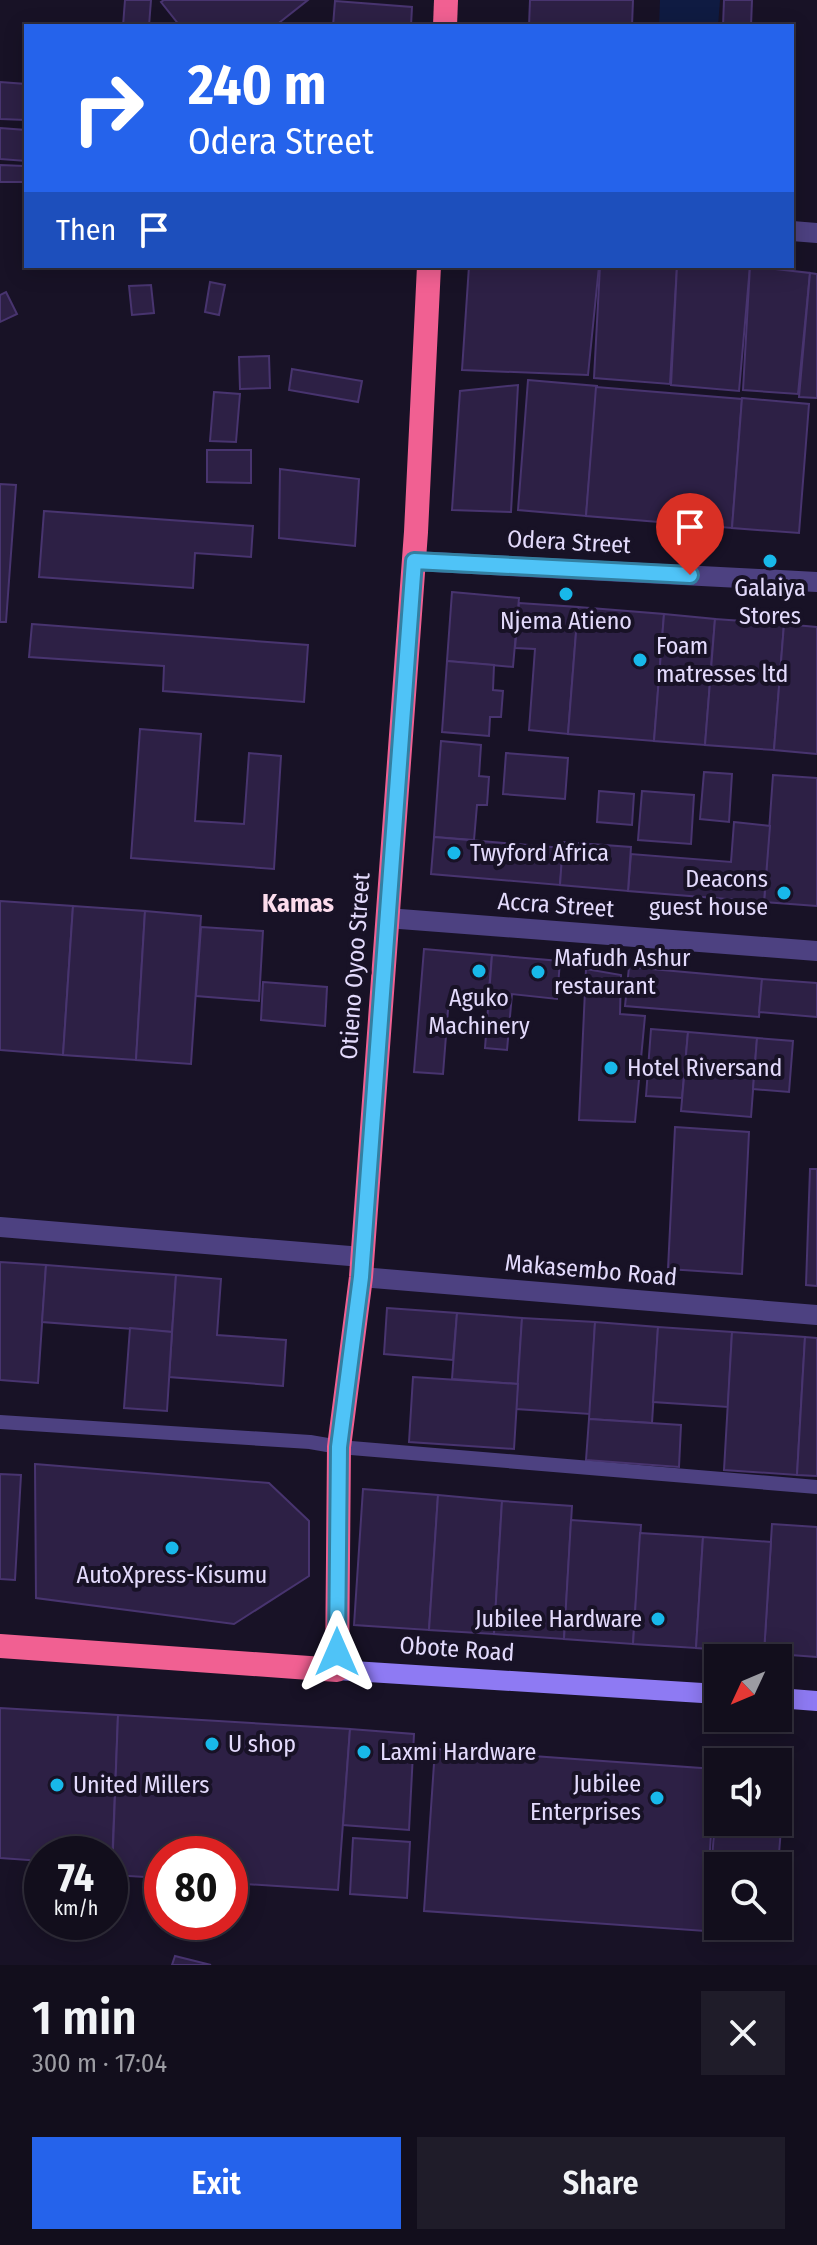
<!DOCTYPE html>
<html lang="en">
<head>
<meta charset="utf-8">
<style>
  body { margin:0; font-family:"Fira Sans Condensed",sans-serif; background:#1f1c29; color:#f1f3f6; height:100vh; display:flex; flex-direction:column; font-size:30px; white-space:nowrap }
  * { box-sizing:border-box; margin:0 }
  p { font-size:26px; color:#9c9ca3 }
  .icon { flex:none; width:44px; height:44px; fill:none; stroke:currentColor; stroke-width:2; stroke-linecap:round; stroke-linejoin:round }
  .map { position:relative; height:1965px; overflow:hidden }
  .panel { display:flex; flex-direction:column; background:#120e1c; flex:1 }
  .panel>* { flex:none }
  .guide { position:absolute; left:24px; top:24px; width:770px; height:244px; border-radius:0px; box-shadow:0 4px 20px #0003,0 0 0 2px #312e3b; background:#2563eb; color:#fff; overflow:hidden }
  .needle { width:52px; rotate:226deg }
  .tools { position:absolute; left:704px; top:1644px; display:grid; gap:16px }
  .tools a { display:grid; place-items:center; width:88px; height:88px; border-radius:0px; background:#120e1c; box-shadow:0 4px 20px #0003,0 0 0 2px #312e3b; font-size:40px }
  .speed { position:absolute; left:24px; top:1836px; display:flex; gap:16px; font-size:40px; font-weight:700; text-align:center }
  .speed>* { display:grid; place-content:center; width:104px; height:104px; border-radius:50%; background:#120e1c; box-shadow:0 4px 20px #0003,0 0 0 2px #312e3b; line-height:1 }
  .speed small { font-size:20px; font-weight:400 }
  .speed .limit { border:12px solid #d22; background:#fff; color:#111 }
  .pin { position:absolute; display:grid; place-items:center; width:68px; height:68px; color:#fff; margin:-82px -34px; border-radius:50% 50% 50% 0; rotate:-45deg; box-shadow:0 0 8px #0007 }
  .pin .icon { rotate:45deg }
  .me { position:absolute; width:88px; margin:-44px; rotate:0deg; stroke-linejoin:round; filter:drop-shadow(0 0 6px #0008) }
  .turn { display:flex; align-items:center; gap:28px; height:168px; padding:0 32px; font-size:36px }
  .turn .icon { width:104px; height:104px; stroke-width:2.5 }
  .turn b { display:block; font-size:56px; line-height:68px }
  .then { display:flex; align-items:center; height:76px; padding:0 32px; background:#0003; gap:16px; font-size:30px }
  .round { display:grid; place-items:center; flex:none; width:84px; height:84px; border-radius:0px; background:#1f1c29 }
  .head { display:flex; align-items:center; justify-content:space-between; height:136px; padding:0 32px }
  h1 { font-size:48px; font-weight:600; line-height:60px }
  .button { display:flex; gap:16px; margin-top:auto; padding:16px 32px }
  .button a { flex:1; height:92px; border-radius:0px; background:#2563eb; color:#fff; font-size:32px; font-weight:600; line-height:92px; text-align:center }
  .button a+a { background:#1f1c29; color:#f1f3f6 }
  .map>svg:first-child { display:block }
  .water { fill:#0f1b42 }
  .building { fill:#2d2045; stroke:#48346f; stroke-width:2 }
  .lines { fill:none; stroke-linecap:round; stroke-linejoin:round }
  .lane { stroke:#4d4181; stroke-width:14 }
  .street { stroke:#4d4181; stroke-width:20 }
  .secondary { stroke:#8e7af3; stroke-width:20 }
  .highway { stroke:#f16092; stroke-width:24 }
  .route-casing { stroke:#337fa1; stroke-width:20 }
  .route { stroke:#4fc3f7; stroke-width:14 }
  .poi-dot { fill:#18b8ea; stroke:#181226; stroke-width:3 }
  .labels { text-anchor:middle; stroke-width:8; stroke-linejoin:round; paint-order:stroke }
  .street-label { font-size:24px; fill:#e3dafc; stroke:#181226 }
  .poi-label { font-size:24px; fill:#e3dafc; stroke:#181226; text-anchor:start }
  .neighbourhood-label { font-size:26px; font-weight:bold; fill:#fcdcec; stroke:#181226 }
</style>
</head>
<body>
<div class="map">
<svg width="817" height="1965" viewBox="0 0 817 1965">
  <rect width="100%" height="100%" fill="#181226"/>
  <!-- water -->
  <polygon class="water" points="660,0 720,0 718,26 659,26"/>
  <!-- building -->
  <g class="building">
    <polygon points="125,0 151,0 149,26 123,26"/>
    <polygon points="164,0 308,0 275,26 180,26 161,2"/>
    <polygon points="530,0 633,0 632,26 529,26"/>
    <polygon points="724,0 752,0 751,26 723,26"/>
    <polygon points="335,1 412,7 411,26 333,26"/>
    <polygon points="0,82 26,84 26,120 0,119"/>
    <polygon points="0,128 26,130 26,161 0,159"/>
    <polygon points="0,165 24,166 23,182 0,182"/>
    <polygon points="469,266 599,266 588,375 462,370"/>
    <polygon points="600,266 677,266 670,384 594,378"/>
    <polygon points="677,266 750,266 739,391 671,385"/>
    <polygon points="750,266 810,273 798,394 743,390"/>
    <polygon points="810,273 817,274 817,398 799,397"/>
    <polygon points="210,282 225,285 219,315 205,312"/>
    <polygon points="151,285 154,313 132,315 129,286"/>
    <polygon points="6,292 17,314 0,322 0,295"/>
    <polygon points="269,356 270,388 240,389 239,357"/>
    <polygon points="292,369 362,381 358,402 289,390"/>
    <polygon points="528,380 597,386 586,516 518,510"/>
    <polygon points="518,385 511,512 452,510 460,391"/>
    <polygon points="596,387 742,399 732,528 586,516"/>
    <polygon points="214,392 240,394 236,442 210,441"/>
    <polygon points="742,398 809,404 799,533 732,528"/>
    <polygon points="207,450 251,450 251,483 207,482"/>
    <polygon points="280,469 359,479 355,546 279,538"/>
    <polygon points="0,484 16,485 6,622 0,622"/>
    <polygon points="44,511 253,526 251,557 195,553 193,588 39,577"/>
    <polygon points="452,592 519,598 513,667 447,661"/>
    <polygon points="519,603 578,607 568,734 529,730 535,649 515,648"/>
    <polygon points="578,607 664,614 654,741 568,734"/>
    <polygon points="664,614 715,619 705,745 654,741"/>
    <polygon points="715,619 784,624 774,750 705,745"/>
    <polygon points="32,624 308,645 304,702 163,691 164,666 29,657"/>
    <polygon points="784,624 817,627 817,754 774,750"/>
    <polygon points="447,661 494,665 493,690 503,691 501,717 490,717 489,736 442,732"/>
    <polygon points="140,729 201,734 195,821 244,824 249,753 281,756 274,869 131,858"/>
    <polygon points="441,741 481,745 479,776 489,777 487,805 477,805 474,840 434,837"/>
    <polygon points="506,753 568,758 565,799 503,794"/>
    <polygon points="704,772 732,774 729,822 700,819"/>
    <polygon points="773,775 817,778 817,906 764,902"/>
    <polygon points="599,791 634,794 632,825 597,822"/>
    <polygon points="642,791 694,795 691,844 638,840"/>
    <polygon points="734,822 770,826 764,902 628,891 631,854 731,862"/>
    <polygon points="434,837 563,848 560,885 431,874"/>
    <polygon points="563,842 631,847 628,891 560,885"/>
    <polygon points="0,901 73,906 63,1055 0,1050"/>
    <polygon points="73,906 145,911 136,1060 63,1055"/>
    <polygon points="145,911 201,916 191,1064 136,1060"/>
    <polygon points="201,927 263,931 259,1001 196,996"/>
    <polygon points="424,949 492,955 488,1001 449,997 443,1074 414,1072"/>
    <polygon points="492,955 560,961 557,999 512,994 507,1050 485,1048"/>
    <polygon points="629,967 762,979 759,1017 625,1006"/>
    <polygon points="586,969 621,975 620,1014 645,1016 635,1122 579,1120"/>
    <polygon points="762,979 817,983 817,1017 759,1012"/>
    <polygon points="263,982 327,987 325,1026 261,1020"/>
    <polygon points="651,1029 688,1032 682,1098 646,1096"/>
    <polygon points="688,1032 757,1038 751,1117 681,1111"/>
    <polygon points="757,1038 793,1041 789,1092 753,1089"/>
    <polygon points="675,1127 749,1132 742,1274 668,1269"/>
    <polygon points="810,1169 817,1169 817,1286 806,1285"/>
    <polygon points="0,1262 46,1265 38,1383 0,1380"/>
    <polygon points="46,1265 176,1275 172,1332 42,1322"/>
    <polygon points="176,1275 221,1279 217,1335 286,1340 283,1386 169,1377"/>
    <polygon points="387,1308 457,1313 453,1360 384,1354"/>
    <polygon points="457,1313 522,1318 518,1384 452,1379"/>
    <polygon points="522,1318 595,1322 590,1414 516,1409"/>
    <polygon points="595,1322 658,1327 652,1423 589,1419"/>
    <polygon points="658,1327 732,1332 728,1407 653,1402"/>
    <polygon points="130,1328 172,1332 167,1411 124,1408"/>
    <polygon points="732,1332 805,1337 797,1475 724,1470"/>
    <polygon points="805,1337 817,1338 817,1476 797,1475"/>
    <polygon points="413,1377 518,1384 514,1449 409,1442"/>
    <polygon points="589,1419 681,1425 679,1467 586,1460"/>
    <polygon points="35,1464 269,1483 309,1521 309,1576 234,1624 36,1598"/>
    <polygon points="0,1474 21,1475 15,1580 0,1579"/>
    <polygon points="363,1489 438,1495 429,1630 354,1625"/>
    <polygon points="438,1495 502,1501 494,1634 429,1630"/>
    <polygon points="502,1501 572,1506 564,1639 494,1634"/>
    <polygon points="571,1520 641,1525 633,1644 564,1639"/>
    <polygon points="772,1524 817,1527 817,1657 764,1653"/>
    <polygon points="640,1533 703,1537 696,1648 633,1644"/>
    <polygon points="703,1537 771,1542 764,1653 696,1648"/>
    <polygon points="0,1708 118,1715 112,1865 110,1854 42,1854 42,1861 0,1858"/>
    <polygon points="118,1715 350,1729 338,1890 230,1883 230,1854 162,1854 162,1878 112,1875"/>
    <polygon points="350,1729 414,1734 409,1830 343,1825"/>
    <polygon points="435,1749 715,1769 705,1931 424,1911"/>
    <polygon points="778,1778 785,1779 778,1866 718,1866 718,1926 773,1926 772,1937 706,1931 718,1785 718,1822 778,1822"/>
    <polygon points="353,1838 410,1842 407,1898 350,1894"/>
    <polygon points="175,1956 211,1965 172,1965"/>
  </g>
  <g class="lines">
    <!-- lane -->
    <polyline class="lane" points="0,1422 310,1442 339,1447 817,1487"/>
    <!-- street -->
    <g class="street">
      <polyline points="792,231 817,233"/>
      <polyline points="414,561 817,582"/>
      <polyline points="387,918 817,951"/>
      <polyline points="0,1227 362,1257"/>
      <polyline points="361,1277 817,1315"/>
    </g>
    <!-- secondary -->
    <g class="secondary">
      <polyline points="337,1670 718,1694"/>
      <polyline points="778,1698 817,1701"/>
    </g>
    <!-- highway -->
    <g class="highway">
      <polyline points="445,26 446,0"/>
      <polyline points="0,1646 337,1670 339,1447 361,1277 416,532 429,266"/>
    </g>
  </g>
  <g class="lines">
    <!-- route casing -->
    <g class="route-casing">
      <polyline id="route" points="337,1652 339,1447 361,1277 414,561 690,575"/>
    </g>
    <!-- route -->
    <use href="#route" class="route"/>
  </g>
  <!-- markers -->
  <g class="poi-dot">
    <circle cx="770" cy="561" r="8"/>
    <circle cx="566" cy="594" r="8"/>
    <circle cx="640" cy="660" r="8"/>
    <circle cx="454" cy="853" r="8"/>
    <circle cx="784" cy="893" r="8"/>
    <circle cx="479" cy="971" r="8"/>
    <circle cx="538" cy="972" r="8"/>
    <circle cx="611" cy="1068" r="8"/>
    <circle cx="172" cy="1548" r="8"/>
    <circle cx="658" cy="1619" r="8"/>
    <circle cx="212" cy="1744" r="8"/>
    <circle cx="364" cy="1752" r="8"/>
    <circle cx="57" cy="1785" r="8"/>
    <circle cx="657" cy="1798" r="8"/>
  </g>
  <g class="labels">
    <!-- street labels -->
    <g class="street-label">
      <text transform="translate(569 542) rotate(3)" y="8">Odera Street</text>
      <text transform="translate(556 905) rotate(4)" y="8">Accra Street</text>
      <text transform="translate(355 966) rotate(-86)" y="8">Otieno Oyoo Street</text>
      <text transform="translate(591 1270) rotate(5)" y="8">Makasembo Road</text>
      <text transform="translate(457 1649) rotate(4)" y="8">Obote Road</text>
    </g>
    <!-- poi labels -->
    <g class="poi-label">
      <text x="770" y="596" text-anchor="middle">Galaiya<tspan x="770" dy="28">Stores</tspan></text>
      <text x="566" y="629" text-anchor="middle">Njema Atieno</text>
      <text x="656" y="654">Foam<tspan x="656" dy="28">matresses ltd</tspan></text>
      <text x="470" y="861">Twyford Africa</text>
      <text x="768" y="887" text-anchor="end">Deacons<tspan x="768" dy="28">guest house</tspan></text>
      <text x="554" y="966">Mafudh Ashur<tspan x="554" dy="28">restaurant</tspan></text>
      <text x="479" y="1006" text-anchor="middle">Aguko<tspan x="479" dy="28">Machinery</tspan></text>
      <text x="627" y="1076">Hotel Riversand</text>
      <text x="172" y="1583" text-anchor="middle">AutoXpress-Kisumu</text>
      <text x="642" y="1627" text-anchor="end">Jubilee Hardware</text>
      <text x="228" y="1752">U shop</text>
      <text x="380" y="1760">Laxmi Hardware</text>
      <text x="641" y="1792" text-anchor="end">Jubilee<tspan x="641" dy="28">Enterprises</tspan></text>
      <text x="73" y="1793">United Millers</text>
    </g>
    <!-- neighbourhood labels -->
    <g class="neighbourhood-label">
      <text x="298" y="912">Kamas</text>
    </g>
  </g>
</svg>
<div class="tools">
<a><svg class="needle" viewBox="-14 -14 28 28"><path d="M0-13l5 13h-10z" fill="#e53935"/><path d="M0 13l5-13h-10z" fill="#9c9ca3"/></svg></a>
<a><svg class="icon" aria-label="sound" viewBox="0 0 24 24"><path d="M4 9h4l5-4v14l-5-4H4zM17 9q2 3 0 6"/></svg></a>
<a><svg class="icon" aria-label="search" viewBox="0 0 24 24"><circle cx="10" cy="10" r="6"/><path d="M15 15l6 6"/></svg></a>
</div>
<div class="speed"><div>74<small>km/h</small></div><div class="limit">80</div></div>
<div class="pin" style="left:690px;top:575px;background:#d93025"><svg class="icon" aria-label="arrive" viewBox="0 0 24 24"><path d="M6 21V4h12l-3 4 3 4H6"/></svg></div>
<svg class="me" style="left:337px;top:1652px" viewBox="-20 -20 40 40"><path d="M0-17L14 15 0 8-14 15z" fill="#4fc3f7" stroke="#fff" stroke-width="4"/></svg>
<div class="guide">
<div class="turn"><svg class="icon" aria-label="right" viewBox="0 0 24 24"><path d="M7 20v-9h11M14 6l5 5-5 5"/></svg><div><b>240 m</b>Odera Street</div></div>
<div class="then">Then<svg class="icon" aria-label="arrive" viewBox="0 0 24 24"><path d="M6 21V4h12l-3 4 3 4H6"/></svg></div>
</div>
</div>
<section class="panel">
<div class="head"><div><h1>1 min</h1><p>300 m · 17:04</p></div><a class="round"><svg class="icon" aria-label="close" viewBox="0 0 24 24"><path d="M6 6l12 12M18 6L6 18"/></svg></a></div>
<div class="button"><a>Exit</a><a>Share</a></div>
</section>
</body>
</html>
